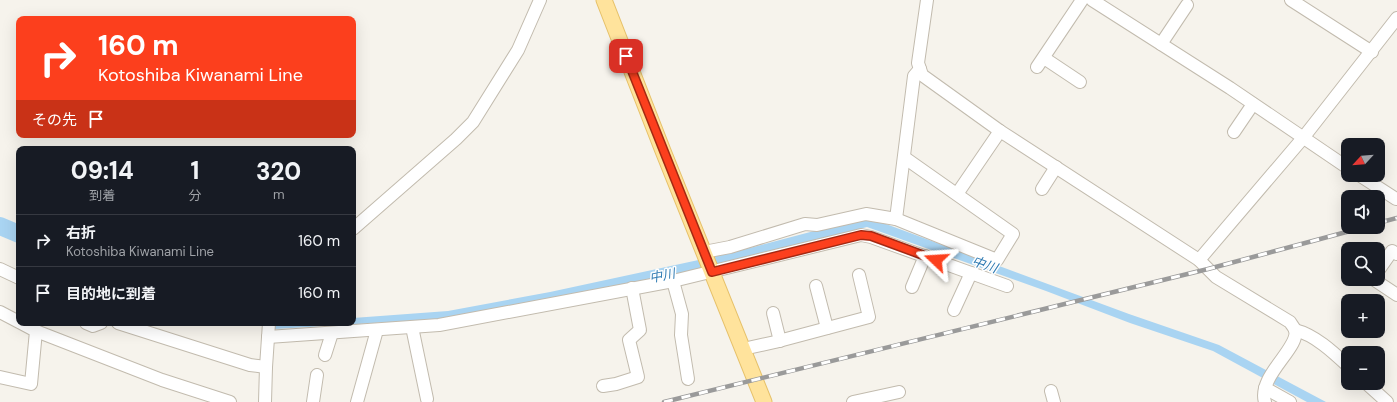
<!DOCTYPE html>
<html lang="ja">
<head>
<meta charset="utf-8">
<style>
  body { margin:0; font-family:"DM Sans","Noto Sans JP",sans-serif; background:#242831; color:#f1f3f6; height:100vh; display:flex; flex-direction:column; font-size:15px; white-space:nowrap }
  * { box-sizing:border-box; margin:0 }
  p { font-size:13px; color:#9ea1a6 }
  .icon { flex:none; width:22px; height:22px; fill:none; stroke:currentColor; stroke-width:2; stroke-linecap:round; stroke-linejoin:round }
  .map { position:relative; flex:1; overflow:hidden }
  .drawer { position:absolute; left:16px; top:146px; width:340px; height:180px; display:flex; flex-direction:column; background:#171b24; border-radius:8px; box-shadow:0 4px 16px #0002 }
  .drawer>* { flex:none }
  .banner { position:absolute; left:16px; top:16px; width:340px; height:122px; border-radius:8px; box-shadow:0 4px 16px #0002; background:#fc3f1d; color:#fff; overflow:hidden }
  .needle { width:26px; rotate:244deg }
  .buttons { position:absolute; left:1341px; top:138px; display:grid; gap:8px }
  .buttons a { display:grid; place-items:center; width:44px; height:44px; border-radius:8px; background:#171b24; box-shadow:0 4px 16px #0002; font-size:20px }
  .pin { position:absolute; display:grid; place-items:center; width:34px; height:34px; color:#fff; margin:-17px; border-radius:8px; box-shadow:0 2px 6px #0006 }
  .me { position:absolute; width:44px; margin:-22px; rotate:290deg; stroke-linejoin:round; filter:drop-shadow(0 0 3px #0008) }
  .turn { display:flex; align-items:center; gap:14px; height:84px; padding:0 16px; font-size:18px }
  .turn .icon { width:52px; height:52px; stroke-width:2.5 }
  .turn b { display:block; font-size:28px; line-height:34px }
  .then { display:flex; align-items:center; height:38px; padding:0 16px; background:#0003; gap:8px; font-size:15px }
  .eta { display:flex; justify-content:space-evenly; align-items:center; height:68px; text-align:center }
  .eta b { font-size:24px; font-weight:800; line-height:28px }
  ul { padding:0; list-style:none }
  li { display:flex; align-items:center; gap:12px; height:52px; padding:0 16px; border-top:1px solid #363941 }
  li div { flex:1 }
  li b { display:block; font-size:15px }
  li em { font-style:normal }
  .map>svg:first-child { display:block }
  .water { fill:#a9d4f2 }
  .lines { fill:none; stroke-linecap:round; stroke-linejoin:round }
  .river { stroke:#a9d4f2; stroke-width:18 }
  .minor-casing { stroke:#c2bbae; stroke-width:14 }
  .major-casing { stroke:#e6c16a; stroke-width:17 }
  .minor { stroke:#fff; stroke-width:12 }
  .major { stroke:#ffe39c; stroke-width:15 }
  .rail-casing { stroke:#9a9a9a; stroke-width:4.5 }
  .rail { stroke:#fff; stroke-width:3; stroke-dasharray:9; stroke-linecap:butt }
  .route-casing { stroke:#a42913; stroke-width:10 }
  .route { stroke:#fc3f1d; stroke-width:7 }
  .labels { text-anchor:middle; stroke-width:3; stroke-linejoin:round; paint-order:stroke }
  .water-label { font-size:13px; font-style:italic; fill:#2e7ab2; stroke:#fff }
</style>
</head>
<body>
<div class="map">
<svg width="1397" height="402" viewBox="0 0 1397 402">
  <rect width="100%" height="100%" fill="#f6f3ec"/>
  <!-- water -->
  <polygon class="water" points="867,217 1129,314 1219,345 1326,402 1307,402 1213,351 1130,323 1046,291 867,227 694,271 488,313 440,319 274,329 273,323 353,323 353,318 448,311 550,292 731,253"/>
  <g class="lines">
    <!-- river -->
    <polyline class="river" points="0,226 19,234"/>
    <!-- minor casing -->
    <g class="minor-casing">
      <g id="minor">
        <path d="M927,0L918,63L922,75L1000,131L1199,260L1216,277L1290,322C1291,324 1294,327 1295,330C1301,347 1257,376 1265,402"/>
        <polyline points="1092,0 1230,88 1348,168"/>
        <polyline points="1291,0 1372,52"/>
        <polyline points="1161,44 1187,5"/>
        <polyline points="1044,58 1080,82"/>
        <polyline points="1037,67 1082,0"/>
        <polyline points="1234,132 1253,104"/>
        <polyline points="1359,175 1396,199"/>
        <polyline points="1042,189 1056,167"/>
        <polyline points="957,194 1000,131"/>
        <polyline points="896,219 914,76 920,69"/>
        <polyline points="353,229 456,139 473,122 518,50 540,0"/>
        <polyline points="704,252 730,247 805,224 817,225 866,214 896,219 997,260 1013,234 905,158"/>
        <polyline points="1199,260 1303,138 1397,18"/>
        <polyline points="0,269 19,278"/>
        <polyline points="1378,271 1392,251 1397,254"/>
        <polyline points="1373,279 1397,295"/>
        <polyline points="673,281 682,314 681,335 688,379"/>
        <polyline points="816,286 827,328"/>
        <polyline points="912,287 925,256"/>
        <polyline points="954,310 971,273"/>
        <polyline points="0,312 19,322"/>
        <polyline points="773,313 780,341"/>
        <polyline points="86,323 93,326 101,323"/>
        <polyline points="118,323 250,365 266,367"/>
        <polyline points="412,327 427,399"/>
        <path d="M1295,330C1315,335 1333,352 1348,366"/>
        <polyline points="36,331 162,380 230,402"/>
        <polyline points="268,337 439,325 673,281 861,235 871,237 1007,286"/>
        <polyline points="743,349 775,342 869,317 859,275"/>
        <polyline points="325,355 332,333"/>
        <polyline points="0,377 31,384 36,331 21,323"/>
        <polyline points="1366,383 1387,402"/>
        <polyline points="603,386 616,384 638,377 629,340 640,330 632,288"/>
        <polyline points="1265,388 1290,402"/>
        <polyline points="1051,391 1054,402"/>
        <polyline points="265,402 266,367 269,323"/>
        <polyline points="313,402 317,375"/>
        <polyline points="357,402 377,330"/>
        <polyline points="853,402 899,392"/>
      </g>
    </g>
    <!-- major casing -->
    <g class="major-casing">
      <polyline id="major" points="604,0 663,151 764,402"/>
    </g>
    <!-- minor -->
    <use href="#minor" class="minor"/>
    <!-- major -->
    <use href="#major" class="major"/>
    <!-- rail casing -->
    <g class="rail-casing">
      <g id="rail">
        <polyline points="1378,223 1397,218"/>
        <polyline points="664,402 1208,269 1365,227"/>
      </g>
    </g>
    <!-- rail -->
    <use href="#rail" class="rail"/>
  </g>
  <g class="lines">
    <!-- route casing -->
    <g class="route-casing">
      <polyline id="route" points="626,56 712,272 861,235 871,236 936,260"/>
    </g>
    <!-- route -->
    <use href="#route" class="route"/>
  </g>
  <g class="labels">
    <!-- water labels -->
    <g class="water-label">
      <text transform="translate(985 264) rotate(19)" y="5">中川</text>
      <text transform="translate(662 275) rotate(-11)" y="5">中川</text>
    </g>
  </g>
</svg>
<div class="buttons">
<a><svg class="needle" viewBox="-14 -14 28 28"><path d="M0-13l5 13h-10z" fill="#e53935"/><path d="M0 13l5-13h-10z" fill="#9ea1a6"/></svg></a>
<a><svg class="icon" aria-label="sound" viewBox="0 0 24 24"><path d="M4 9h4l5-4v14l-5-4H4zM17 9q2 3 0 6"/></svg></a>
<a><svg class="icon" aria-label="search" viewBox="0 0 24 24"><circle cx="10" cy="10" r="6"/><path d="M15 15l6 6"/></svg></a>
<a>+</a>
<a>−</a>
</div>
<div class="pin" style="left:626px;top:56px;background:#d93025"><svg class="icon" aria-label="arrive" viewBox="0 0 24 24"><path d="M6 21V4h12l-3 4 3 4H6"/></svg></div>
<svg class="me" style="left:936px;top:260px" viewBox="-20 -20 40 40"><path d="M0-17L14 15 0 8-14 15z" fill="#fc3f1d" stroke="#fff" stroke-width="4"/></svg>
<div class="banner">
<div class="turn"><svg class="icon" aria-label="right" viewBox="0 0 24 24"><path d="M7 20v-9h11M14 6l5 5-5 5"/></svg><div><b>160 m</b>Kotoshiba Kiwanami Line</div></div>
<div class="then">その先<svg class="icon" aria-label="arrive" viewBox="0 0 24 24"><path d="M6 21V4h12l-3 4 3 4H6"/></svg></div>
</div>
<section class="drawer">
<div class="eta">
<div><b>09:14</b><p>到着</p></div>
<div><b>1</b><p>分</p></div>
<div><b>320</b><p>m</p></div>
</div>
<ul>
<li><svg class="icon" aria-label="right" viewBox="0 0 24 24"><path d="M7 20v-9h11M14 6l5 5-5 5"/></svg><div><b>右折</b><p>Kotoshiba Kiwanami Line</p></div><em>160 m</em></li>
<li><svg class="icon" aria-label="arrive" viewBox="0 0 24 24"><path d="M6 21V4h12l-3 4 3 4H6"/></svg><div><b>目的地に到着</b></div><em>160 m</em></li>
</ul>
</section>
</div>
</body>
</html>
